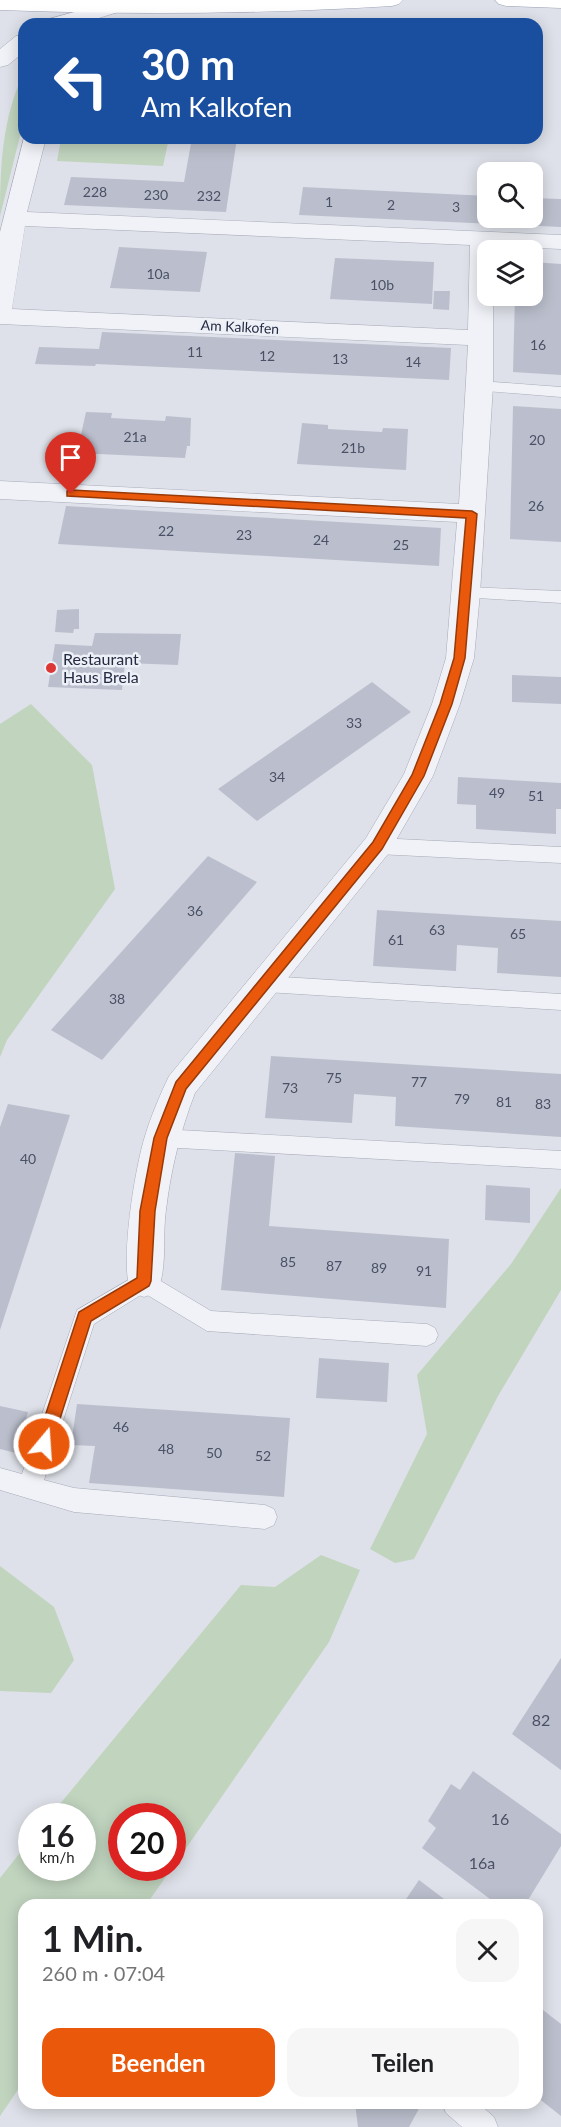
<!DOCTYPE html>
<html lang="de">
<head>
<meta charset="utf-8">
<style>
  body { margin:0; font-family:Lato,sans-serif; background:#f6f6f6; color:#202124; height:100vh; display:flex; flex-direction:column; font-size:22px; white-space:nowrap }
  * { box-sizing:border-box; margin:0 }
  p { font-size:20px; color:#757577 }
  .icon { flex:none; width:33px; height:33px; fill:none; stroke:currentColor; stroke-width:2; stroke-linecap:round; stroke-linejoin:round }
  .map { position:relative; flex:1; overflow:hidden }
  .side { position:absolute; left:18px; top:1899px; width:525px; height:210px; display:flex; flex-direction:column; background:#fff; border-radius:18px; box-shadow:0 3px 15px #0003 }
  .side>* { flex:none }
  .banner { position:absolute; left:18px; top:18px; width:525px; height:126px; border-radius:18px; box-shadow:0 3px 15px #0003; background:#1a4fa0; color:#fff; overflow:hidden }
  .buttons { position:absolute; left:477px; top:162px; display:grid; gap:12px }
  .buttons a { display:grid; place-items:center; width:66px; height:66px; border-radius:12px; background:#fff; box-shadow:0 3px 15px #0003; font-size:30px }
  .speed { position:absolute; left:18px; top:1803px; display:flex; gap:12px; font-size:30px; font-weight:700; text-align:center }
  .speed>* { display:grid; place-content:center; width:78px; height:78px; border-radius:50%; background:#fff; box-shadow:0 3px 15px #0003; line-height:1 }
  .speed small { font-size:15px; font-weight:400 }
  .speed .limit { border:9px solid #d22; background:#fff; color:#111 }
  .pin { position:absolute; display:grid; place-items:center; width:51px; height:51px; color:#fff; margin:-62px -26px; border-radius:50% 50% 50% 0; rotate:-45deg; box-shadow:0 0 6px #0007 }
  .pin .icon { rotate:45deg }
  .me { position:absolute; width:66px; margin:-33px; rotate:18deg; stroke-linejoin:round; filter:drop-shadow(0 0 4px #0008) }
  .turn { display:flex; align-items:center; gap:21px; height:126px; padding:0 24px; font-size:27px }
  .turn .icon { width:78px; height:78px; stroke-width:2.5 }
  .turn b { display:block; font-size:42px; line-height:51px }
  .round { display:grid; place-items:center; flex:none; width:63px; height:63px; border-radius:18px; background:#f6f6f6 }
  .head { display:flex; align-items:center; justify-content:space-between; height:102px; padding:0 24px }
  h1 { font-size:36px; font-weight:700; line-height:45px }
  .button { display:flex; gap:12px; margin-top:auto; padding:12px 24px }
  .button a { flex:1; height:69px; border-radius:18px; background:#ea580c; color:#fff; font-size:24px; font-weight:700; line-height:69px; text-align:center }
  .button a+a { background:#f6f6f6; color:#202124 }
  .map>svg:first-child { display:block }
  .green { fill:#c0d4be }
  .building { fill:#bbbfcd }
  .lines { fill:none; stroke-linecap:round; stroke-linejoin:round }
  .service-casing { stroke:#a6aab7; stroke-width:1 }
  .minor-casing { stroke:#a6aab7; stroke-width:1 }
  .tertiary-casing { stroke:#a6aab7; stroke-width:1 }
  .primary-casing { stroke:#9ca2b6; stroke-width:1 }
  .service { fill:#f1f2f7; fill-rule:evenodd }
  .minor { fill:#f1f2f7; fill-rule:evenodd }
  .tertiary { fill:#f1f2f7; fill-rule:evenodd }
  .primary { fill:#fff; fill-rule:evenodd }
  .route { fill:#ea580c; stroke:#983908; stroke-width:1.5 }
  .poi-dot { fill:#dc3635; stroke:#eef0f7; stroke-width:2 }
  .labels { text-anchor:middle; stroke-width:5; stroke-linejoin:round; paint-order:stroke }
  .number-label { font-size:14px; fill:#4a5065 }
  .far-street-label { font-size:14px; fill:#252b42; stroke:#eef0f7 }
  .poi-label { font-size:16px; fill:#252b42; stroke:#eef0f7; text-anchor:start }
  .near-number-label { font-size:16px; fill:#4a5065 }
</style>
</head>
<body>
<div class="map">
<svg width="561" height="2127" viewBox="0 0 561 2127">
  <rect width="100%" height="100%" fill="#dee1e9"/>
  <!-- green -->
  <g class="green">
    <path d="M24,73V120L0,216C0,168 2,117 24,73Z"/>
    <polygon points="88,138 169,138 163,166 57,161 61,139 87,141"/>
    <polygon points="31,704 92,765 115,889 7,1040 0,1057 0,724"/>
    <polygon points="561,1188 561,1290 498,1396 414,1559 395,1563 370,1549 427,1434 417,1375 511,1264"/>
    <polygon points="321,1555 360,1570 329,1642 173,1867 172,1816 122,1816 122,1868 172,1868 146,1905 24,1905 24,2081 0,2116 0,1878 31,1839 32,1868 82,1868 82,1816 50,1816 241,1585 275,1587"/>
    <polygon points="0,1566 54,1607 74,1660 51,1693 0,1691"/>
  </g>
  <!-- building -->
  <g class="building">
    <polygon points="192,138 237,138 226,212 64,205 71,177 184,182"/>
    <polygon points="303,187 488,196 488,218 532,218 532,198 561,199 561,227 299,215"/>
    <polygon points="119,247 207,252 200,292 110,288"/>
    <polygon points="335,258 434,262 432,304 330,299"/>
    <polygon points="532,262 561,264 561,375 513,372 515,296 532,296"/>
    <polygon points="434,291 450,291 449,310 433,309"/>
    <polygon points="102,332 451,348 449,380 96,364 95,366 35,364 39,347 99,349"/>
    <polygon points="513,406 561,409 561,542 510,539"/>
    <polygon points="86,412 112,413 111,418 165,421 166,416 191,418 190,446 187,446 185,458 77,453"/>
    <polygon points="302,423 328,425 328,429 382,432 383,428 408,429 406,470 297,464"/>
    <polygon points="66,506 441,528 439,566 58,544"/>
    <polygon points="79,609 79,629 74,629 73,633 55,632 57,610"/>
    <polygon points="95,633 181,634 178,665 125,663 122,690 48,687 55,644 92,646"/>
    <polygon points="512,675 561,677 561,704 512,702"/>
    <polygon points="372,682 411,712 257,821 218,789"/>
    <polygon points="458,777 561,783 561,809 556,809 556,834 476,829 476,805 457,804"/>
    <polygon points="208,856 257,882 102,1060 51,1030"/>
    <polygon points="377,910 561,921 561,977 497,973 498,948 457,945 456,971 373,966"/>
    <polygon points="271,1056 561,1074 561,1137 395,1126 396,1097 354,1094 352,1123 265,1118"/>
    <polygon points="8,1104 70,1115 0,1330 0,1127"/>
    <polygon points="235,1153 275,1156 269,1226 449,1239 446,1308 221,1290"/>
    <polygon points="486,1185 530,1188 530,1223 485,1220"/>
    <polygon points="319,1358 389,1363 387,1402 316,1398"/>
    <polygon points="77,1404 290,1418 284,1497 89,1483 95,1446 71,1445"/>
    <polygon points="0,1406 28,1412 16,1453 0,1449"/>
    <polygon points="561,1658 561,1770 512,1734"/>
    <polygon points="473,1771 561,1834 561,1846 525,1905 498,1905 422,1848 436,1828 428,1821 451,1784 460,1790"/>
    <polygon points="419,1880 452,1905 402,1905"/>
    <polygon points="543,2010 561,2024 561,2116 537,2097 537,2020"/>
    <polygon points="355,2103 422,2103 409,2127 358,2127"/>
  </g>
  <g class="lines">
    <!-- service casing -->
    <g class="service-casing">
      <g id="service">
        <polygon points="480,381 561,387 561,397 474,390 472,386"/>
        <polygon points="466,587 561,591 561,603 460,597 457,593 460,589"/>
        <polygon points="377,838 561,847 561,863 377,854 370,851 367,846 370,841"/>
        <polygon points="266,976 561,994 561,1010 266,992 259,990 256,984 259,978"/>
        <polygon points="161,1129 561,1151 561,1169 161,1147 153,1145 150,1138 153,1131"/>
        <polygon points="144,1271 211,1311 427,1324 435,1328 438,1335 435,1342 427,1346 207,1331 144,1293 94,1324 44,1480 74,1488 265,1505 274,1509 277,1517 274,1525 265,1529 74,1512 0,1490 0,1468 22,1474 77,1310"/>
        <polygon points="442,2103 478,2103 494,2117 498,2127 462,2127 446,2113"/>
      </g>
    </g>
    <!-- minor casing -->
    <g class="minor-casing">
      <path id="minor" d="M24,138H46L27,212L561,235V249L494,246V250H488V296H493V386L480,593L474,658L460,704L433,776L388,854L195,1093C180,1132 171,1169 166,1210C162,1237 168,1267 157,1292L144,1297L131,1292C119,1265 135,1167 145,1136C151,1116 160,1095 169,1076L366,838L404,774L432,704L446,658L457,522L0,499V481L459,504L468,345L0,324V232ZM25,226L470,245L468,330L12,309Z"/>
    </g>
    <!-- tertiary casing -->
    <g class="tertiary-casing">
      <g id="tertiary">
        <polygon points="111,2 118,4 122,8 118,12 80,24 46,24 49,19"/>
        <polygon points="24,35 24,52 8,65 0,67 0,49 16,36"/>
      </g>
    </g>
    <!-- primary casing -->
    <g class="primary-casing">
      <g id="primary">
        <path d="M0,0H403L399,4L392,6C261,14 131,15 0,10Z"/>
        <polygon points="495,0 561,0 561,8 506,6 499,4"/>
      </g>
    </g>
    <!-- service -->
    <use href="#service" class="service"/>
    <!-- minor -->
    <use href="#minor" class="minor"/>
    <!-- tertiary -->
    <use href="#tertiary" class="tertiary"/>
    <!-- primary -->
    <use href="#primary" class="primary"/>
  </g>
  <!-- route -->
  <polygon class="route" points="71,490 472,511 477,514 465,658 452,704 424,776 382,849 186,1089 167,1138 155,1211 151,1281 149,1286 91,1321 52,1444 49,1449 44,1451 39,1449 36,1444 79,1312 137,1278 140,1211 154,1138 176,1082 373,842 412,775 440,704 454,658 466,518 67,496 67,491"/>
  <!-- markers -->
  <circle class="poi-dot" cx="51" cy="668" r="6"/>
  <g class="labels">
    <!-- number labels -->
    <g class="number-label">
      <text x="95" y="197">228</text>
      <text x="156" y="200">230</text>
      <text x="209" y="201">232</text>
      <text x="329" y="207">1</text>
      <text x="391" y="210">2</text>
      <text x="456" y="212">3</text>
      <text x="158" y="279">10a</text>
      <text x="382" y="290">10b</text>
      <text x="538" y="350">16</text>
      <text x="195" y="357">11</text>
      <text x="267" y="361">12</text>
      <text x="340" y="364">13</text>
      <text x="413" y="367">14</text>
      <text x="135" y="442">21a</text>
      <text x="537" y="445">20</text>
      <text x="353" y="453">21b</text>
      <text x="536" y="511">26</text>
      <text x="166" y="536">22</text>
      <text x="244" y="540">23</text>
      <text x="321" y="545">24</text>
      <text x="401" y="550">25</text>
      <text x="354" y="728">33</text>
      <text x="277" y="782">34</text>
      <text x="497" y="798">49</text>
      <text x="536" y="801">51</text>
      <text x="195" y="916">36</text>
      <text x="437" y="935">63</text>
      <text x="518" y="939">65</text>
      <text x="396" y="945">61</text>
      <text x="117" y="1004">38</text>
      <text x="334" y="1083">75</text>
      <text x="419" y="1087">77</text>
      <text x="290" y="1093">73</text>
      <text x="462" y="1104">79</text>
      <text x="504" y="1107">81</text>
      <text x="543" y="1109">83</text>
      <text x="28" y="1164">40</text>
      <text x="288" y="1267">85</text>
      <text x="334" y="1271">87</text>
      <text x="379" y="1273">89</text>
      <text x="424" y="1276">91</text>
      <text x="121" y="1432">46</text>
      <text x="166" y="1454">48</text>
      <text x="214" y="1458">50</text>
      <text x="263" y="1461">52</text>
    </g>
    <!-- far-street labels -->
    <g class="far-street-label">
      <text transform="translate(240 327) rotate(3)" y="5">Am Kalkofen</text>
    </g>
    <!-- poi labels -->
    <g class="poi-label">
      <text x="63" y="665">Restaurant<tspan x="63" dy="18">Haus Brela</tspan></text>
    </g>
    <!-- near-number labels -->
    <g class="near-number-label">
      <text x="541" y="1726">82</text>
      <text x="500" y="1825">16</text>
      <text x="482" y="1869">16a</text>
    </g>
  </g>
</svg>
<div class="buttons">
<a><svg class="icon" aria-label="search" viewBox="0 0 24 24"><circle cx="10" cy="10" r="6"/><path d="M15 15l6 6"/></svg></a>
<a><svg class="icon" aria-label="layers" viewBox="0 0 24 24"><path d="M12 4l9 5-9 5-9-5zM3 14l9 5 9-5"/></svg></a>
</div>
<div class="speed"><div>16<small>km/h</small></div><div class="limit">20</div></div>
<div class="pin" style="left:71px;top:494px;background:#d93025"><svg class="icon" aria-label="arrive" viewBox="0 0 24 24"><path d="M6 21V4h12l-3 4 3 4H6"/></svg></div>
<svg class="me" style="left:44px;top:1444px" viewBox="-20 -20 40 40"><circle r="17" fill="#ea580c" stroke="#fff" stroke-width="3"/><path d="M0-11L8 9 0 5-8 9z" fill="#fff"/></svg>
<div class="banner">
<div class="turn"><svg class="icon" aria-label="left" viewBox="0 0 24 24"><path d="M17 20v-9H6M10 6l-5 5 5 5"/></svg><div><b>30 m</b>Am Kalkofen</div></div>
</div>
<section class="side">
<div class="head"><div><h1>1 Min.</h1><p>260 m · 07:04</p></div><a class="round"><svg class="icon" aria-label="close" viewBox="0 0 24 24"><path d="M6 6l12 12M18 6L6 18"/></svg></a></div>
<div class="button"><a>Beenden</a><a>Teilen</a></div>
</section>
</div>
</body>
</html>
